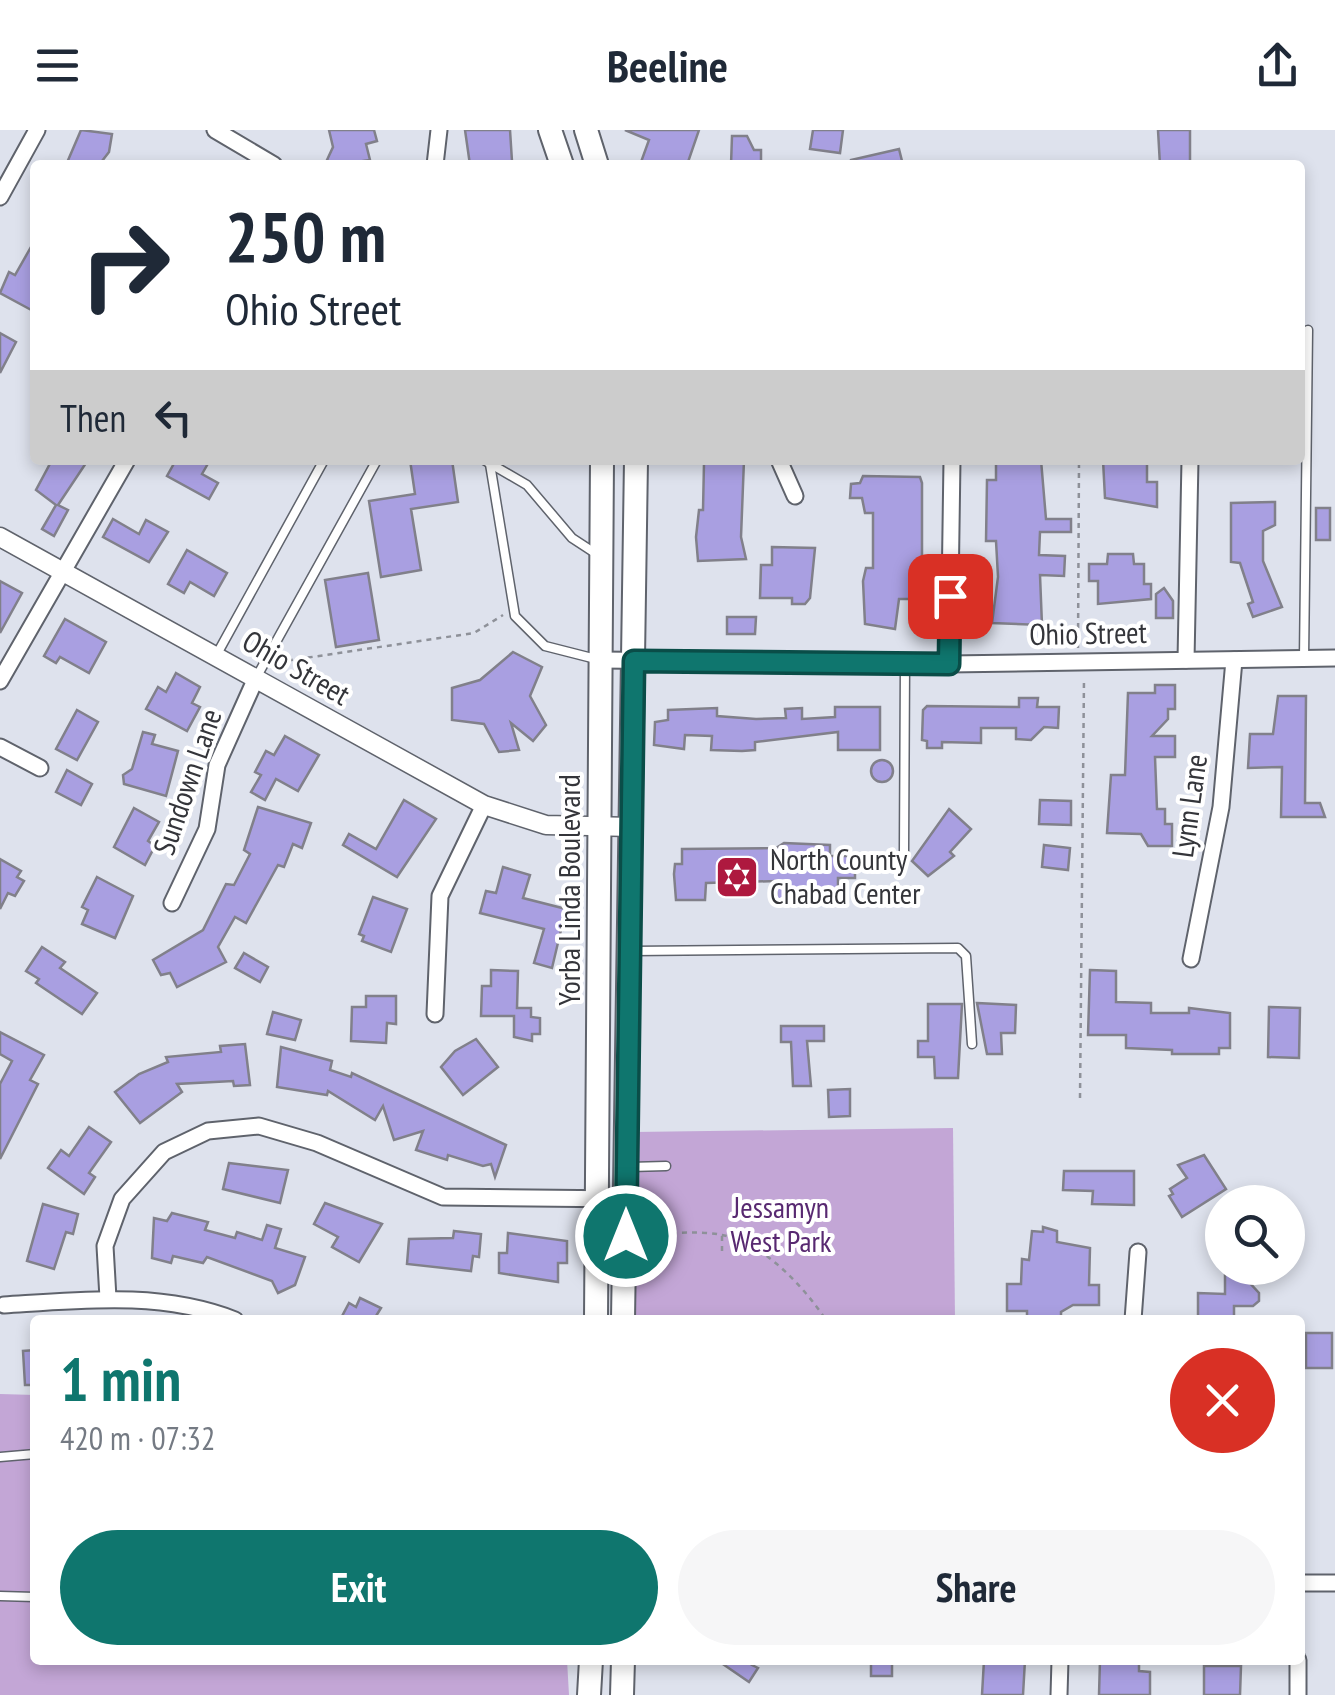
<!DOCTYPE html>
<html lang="en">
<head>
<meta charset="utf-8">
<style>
  body { margin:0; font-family:"PT Sans Narrow",sans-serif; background:#f6f6f7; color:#1f2937; height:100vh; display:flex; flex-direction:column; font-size:38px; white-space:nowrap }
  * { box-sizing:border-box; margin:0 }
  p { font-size:32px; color:#747a83 }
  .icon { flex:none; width:55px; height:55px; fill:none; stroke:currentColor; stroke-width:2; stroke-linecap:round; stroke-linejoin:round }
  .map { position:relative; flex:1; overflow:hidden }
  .details { position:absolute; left:30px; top:1185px; width:1275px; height:350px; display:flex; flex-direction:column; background:#fff; border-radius:10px; box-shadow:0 5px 15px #0003 }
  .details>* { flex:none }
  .banner { position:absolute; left:30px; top:30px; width:1275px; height:305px; border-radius:10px; box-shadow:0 5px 15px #0003; background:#fff; color:#1f2937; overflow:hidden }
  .controls { position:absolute; left:1205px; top:1055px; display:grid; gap:20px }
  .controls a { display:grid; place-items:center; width:100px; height:100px; border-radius:50%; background:#fff; box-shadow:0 5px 15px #0003; font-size:50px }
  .pin { position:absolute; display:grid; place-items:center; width:85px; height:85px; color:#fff; margin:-42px; border-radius:20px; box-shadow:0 5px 15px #0006 }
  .me { position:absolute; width:110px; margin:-55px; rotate:0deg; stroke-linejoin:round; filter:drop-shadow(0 0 8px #0008) }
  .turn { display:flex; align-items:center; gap:35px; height:210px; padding:0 30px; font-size:45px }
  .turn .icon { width:130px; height:130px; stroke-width:2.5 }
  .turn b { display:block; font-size:70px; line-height:85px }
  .then { display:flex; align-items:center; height:95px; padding:0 30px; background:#0003; gap:20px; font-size:38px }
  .round { display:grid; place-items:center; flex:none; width:105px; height:105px; border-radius:52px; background:#f6f6f7 }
  .summary { display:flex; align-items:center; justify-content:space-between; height:170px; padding:0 30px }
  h1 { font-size:60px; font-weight:800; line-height:75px; color:#0f766e }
  .button { display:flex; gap:20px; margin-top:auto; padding:20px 30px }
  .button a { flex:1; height:115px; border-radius:60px; background:#0f766e; color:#fff; font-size:40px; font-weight:800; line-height:115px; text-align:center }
  .button a+a { background:#f6f6f7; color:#1f2937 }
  header { display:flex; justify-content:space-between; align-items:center; height:130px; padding:0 30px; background:#fff; font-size:45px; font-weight:800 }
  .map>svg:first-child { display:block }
  .green { fill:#c3a6d6 }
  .building { fill:#a99fe1; stroke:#81808a; stroke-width:2.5 }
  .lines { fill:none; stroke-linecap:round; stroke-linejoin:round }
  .service-casing { stroke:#5f636c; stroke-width:11 }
  .minor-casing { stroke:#5f636c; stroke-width:19 }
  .tertiary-casing { stroke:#5f636c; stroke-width:21 }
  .primary-casing { stroke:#5f636c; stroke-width:26 }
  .path { stroke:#8e9199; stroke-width:2.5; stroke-dasharray:5 5; stroke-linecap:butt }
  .service { stroke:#fff; stroke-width:8 }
  .minor { stroke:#fff; stroke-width:15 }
  .tertiary { stroke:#fff; stroke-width:18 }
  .primary { stroke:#fff; stroke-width:22 }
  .route-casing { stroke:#0a4d48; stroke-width:25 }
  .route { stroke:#0f766e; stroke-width:18 }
  .labels { text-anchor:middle; stroke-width:8; stroke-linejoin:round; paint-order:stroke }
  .street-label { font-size:30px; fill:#34353a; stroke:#fff }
  .poi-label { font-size:30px; fill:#34353a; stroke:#fff; text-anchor:start }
  .park-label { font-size:30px; fill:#582971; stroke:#fff }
</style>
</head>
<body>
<header><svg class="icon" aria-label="menu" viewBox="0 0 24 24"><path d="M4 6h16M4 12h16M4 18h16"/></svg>Beeline<svg class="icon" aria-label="share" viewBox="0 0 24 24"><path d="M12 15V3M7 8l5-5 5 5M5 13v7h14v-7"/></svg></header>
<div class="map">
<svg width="1335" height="1565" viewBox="0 0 1335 1565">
  <rect width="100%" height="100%" fill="#dee2ed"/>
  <!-- green -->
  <g class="green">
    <polygon points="953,998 955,1190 636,1190 634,1002"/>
    <polygon points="0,1264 35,1265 35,1530 567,1530 569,1565 0,1565"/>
  </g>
  <!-- building -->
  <g class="building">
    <polygon points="81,0 112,4 109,22 99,35 66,35"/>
    <polygon points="329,0 374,0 377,11 366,14 370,30 336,35 327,30 333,17"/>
    <polygon points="465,0 510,0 512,31 470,35"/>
    <polygon points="625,0 699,0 687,35 641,32 649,10"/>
    <polygon points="813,0 843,0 840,23 810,19"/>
    <polygon points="1158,0 1190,0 1190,35 1160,35"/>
    <polygon points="732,6 747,6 754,20 761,20 761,35 731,35"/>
    <polygon points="899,19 903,35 851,35 851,30"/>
    <polygon points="35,110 35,182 0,163 9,142 15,145"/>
    <polygon points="0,203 16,212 0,243"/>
    <polygon points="52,330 88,330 58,375 68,380 54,406 42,399 56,375 36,360"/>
    <polygon points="176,330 210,330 202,344 218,353 209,369 167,346"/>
    <polygon points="410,330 452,330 458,372 411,379 421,440 381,447 369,371 415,364"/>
    <polygon points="710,330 744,330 741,407 746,429 698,431 696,407 699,380 703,380 704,333"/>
    <polygon points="996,330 1041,330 1046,389 1071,389 1071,402 1040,402 1039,425 1065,426 1064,446 1040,445 1042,495 992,493 998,447 996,411 986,411 987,350 996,350"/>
    <polygon points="1103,330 1147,330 1147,352 1157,352 1157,377 1105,368"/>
    <polygon points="863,346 920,347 922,353 922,469 899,469 895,499 865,494 863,451 866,438 873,438 873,383 865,383 862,368 850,368 851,354 860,353"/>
    <polygon points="1275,372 1275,395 1263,401 1263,431 1282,477 1253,487 1248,474 1253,472 1240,433 1231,432 1231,373"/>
    <rect x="1316" y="378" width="14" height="32"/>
    <polygon points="113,389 139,404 146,390 168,402 149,432 103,407"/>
    <polygon points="772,417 815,418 810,468 805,474 792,474 792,468 760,468 761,435 772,435"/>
    <polygon points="187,420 227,443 214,466 190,452 184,463 168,454"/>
    <polygon points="1108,424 1133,424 1134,434 1144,434 1144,454 1151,454 1151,469 1098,474 1098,451 1089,451 1089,434 1107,434"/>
    <polygon points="368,443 379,510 336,517 325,450"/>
    <polygon points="0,451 22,463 0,503"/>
    <polygon points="1164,458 1173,471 1173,488 1156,488 1156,464"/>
    <polygon points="727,487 756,487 755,504 727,504"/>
    <polygon points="65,489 106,512 89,543 60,527 56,533 44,526"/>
    <polygon points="513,522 542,537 530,566 546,595 533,611 511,593 519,620 499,622 484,594 452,590 452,558 480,550"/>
    <polygon points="176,543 200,557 192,573 200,577 187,601 146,579 158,557 166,562"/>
    <polygon points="1155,555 1175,555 1175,579 1168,579 1168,589 1152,606 1175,606 1175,627 1155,627 1157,679 1165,679 1165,694 1172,694 1172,716 1148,716 1141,704 1107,703 1111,645 1125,645 1128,563 1155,563"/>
    <polygon points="1278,566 1306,566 1305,673 1320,673 1325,687 1281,687 1282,637 1248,638 1250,604 1273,604"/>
    <polygon points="1019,568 1038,568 1037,577 1059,577 1058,598 1044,597 1031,610 1016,609 1016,598 981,598 981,613 942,612 942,618 927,618 927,611 922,610 923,580 927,576 1019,577"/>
    <polygon points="835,577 880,577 880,620 838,620 838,602 755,612 755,620 742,621 711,620 712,606 685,605 684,619 654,615 655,592 668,590 668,580 717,578 717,586 756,589 786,588 785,579 802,578 802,589 835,587"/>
    <polygon points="77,580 98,592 77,630 56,619"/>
    <polygon points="143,602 155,605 152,614 178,621 166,666 124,654 123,645 132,639"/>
    <polygon points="285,606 319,625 298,661 276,649 265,670 251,662 261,645 255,642 266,621 274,625"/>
    <circle cx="882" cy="641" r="11"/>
    <polygon points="67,640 92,654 81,675 56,662"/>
    <polygon points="404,670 436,689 397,747 343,715 349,704 376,719"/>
    <polygon points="1040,670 1071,671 1071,695 1039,694"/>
    <polygon points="258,677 311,693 302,718 293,714 284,737 278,735 246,793 235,787 218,817 226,832 177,857 170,843 161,845 153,830 203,800 226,754 234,755 250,724 244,720"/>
    <polygon points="134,678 159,692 148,711 155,716 145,735 114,717"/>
    <polygon points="949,679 971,699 950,722 954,726 928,746 912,731"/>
    <polygon points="784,713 830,715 830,726 855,726 855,748 838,748 838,765 830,769 777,770 776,751 706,753 705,770 676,770 674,744 675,734 682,734 682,719 776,718"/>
    <polygon points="1044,715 1070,718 1068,740 1042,737"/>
    <polygon points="0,729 21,741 17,747 24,751 15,766 8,763 0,779"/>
    <polygon points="503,737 530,745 523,768 566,779 552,838 534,833 544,799 480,783 486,761 496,763"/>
    <polygon points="97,747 133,766 115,808 82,794 88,780 82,777"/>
    <polygon points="373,767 407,779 391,822 362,811 364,806 359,804"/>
    <polygon points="42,817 65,832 60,838 97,863 82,884 36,853 39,849 26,841"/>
    <polygon points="244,823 268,837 260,852 235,838"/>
    <polygon points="491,840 518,841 517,878 531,878 531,887 540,888 540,904 532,904 532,911 514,907 514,886 481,886 482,856 491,856"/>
    <polygon points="1090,840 1116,841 1116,872 1151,873 1151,883 1189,883 1189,878 1230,883 1230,918 1219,918 1219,924 1172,924 1172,920 1126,918 1126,905 1088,905"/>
    <polygon points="366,866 396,866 396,894 387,893 386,913 351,911 352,877 366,877"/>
    <polygon points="977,873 1016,875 1015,903 1001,903 1002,924 987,924"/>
    <polygon points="928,874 962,874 958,948 935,948 934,927 918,927 918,911 928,911"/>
    <polygon points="1269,877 1300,878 1299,928 1268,927"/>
    <polygon points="273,882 301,890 295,910 267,904"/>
    <polygon points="781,896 824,896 824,911 807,911 811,956 793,956 791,912 781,912"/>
    <polygon points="0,902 44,925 30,950 38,954 0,1029 0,954 12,931 0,924"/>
    <polygon points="476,909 498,937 463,965 441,937 455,921"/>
    <polygon points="245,914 250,955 234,956 233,951 177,954 182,962 140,993 115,962 139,944 168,932 166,927 221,922 220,916"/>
    <polygon points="281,917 332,931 330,940 351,947 352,943 506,1015 495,1047 491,1034 483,1036 448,1025 447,1030 416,1020 423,1001 394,1010 383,976 375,990 328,961 327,965 277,957"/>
    <polygon points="850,959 850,986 829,987 828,960"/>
    <polygon points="89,997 111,1012 89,1043 95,1047 84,1064 48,1038 61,1020 69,1026"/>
    <polygon points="1204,1025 1226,1059 1182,1087 1169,1066 1173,1064 1170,1059 1187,1048 1178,1035"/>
    <polygon points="229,1033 288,1040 280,1073 223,1059"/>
    <polygon points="1064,1041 1134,1041 1134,1075 1092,1074 1093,1061 1063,1060"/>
    <polygon points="325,1073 382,1094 359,1132 332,1117 338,1107 314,1094"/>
    <polygon points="43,1074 78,1084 73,1104 66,1102 54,1139 27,1131"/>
    <polygon points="172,1083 208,1092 205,1100 235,1108 237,1102 262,1110 267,1095 281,1099 275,1118 305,1127 295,1155 278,1163 272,1151 207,1127 203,1133 173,1126 171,1133 152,1128 154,1088 167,1091"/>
    <polygon points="1043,1097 1057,1101 1057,1112 1090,1118 1089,1155 1099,1155 1099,1175 1073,1175 1061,1182 1061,1190 1027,1190 1027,1181 1007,1181 1007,1154 1021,1154 1022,1129 1029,1130 1032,1101 1043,1102"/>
    <polygon points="454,1101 481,1104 479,1127 473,1126 471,1141 407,1134 409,1109 453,1108"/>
    <polygon points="508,1103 567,1111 567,1133 558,1133 558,1152 499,1143 499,1123 507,1123"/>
    <polygon points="1225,1138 1236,1138 1259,1163 1259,1171 1253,1176 1234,1176 1234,1190 1198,1190 1198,1163 1225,1164"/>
    <polygon points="360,1168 381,1178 376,1186 384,1190 340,1190 349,1173 356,1177"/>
    <rect x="1306" y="1203" width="26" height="35"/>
    <polygon points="35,1220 35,1255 25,1255 23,1221"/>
    <polygon points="717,1530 755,1530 752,1535 758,1538 749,1552"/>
    <rect x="871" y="1530" width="21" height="16"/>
    <polygon points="984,1530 1025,1530 1023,1565 982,1565"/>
    <polygon points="1100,1530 1139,1530 1139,1541 1150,1542 1150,1565 1099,1565"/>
    <polygon points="1204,1536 1241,1536 1240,1565 1204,1565"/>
  </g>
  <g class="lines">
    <!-- service casing -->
    <g class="service-casing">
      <g id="service">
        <polyline points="484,330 527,355 572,408 598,425"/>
        <polyline points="490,334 515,486 545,516 596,529"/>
        <polyline points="217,524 324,330"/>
        <polyline points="1304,529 1308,200"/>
        <polyline points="256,548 377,330"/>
        <polyline points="904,722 905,533"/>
        <polyline points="632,821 958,818 966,826 972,914"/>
        <polyline points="630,1037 666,1036"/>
        <polyline points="0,1327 35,1324"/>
        <polyline points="0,1466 35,1467"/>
      </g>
    </g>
    <!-- minor casing -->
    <g class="minor-casing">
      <g id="minor">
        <polyline points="215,0 274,35"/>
        <polyline points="435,35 439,0"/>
        <polyline points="0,67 37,0"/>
        <polyline points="779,330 795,366"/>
        <polyline points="601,530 949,534 1335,528"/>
        <polyline points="1186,530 1190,330"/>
        <polyline points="949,534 952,330"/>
        <polyline points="0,551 127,330"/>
        <polyline points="0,617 40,638"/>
        <polyline points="172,773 207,699 217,635 256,548"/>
        <polyline points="1191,829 1221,677 1234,530"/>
        <polyline points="435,884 440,766 484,675"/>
        <polyline points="108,1168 105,1116 122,1069 164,1022 208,1001 259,996 317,1013 443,1067 626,1069"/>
        <path d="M4,1175C82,1170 162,1161 235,1190"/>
        <polyline points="1133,1190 1138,1122"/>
        <polyline points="1300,1453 1335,1453"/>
        <polyline points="1059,1565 1060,1530"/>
        <polyline points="1298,1565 1298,1530"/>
      </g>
    </g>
    <!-- tertiary casing -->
    <g class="tertiary-casing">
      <polyline id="tertiary" points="0,407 484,675 546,695 632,697"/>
    </g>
    <!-- primary casing -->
    <g class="primary-casing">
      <g id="primary">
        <polyline points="550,0 562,35"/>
        <polyline points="586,0 597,35"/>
        <polyline points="596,1190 602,330"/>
        <polyline points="623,1190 636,330"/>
        <polyline points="589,1565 591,1530"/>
        <polyline points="622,1565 623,1530"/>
      </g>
    </g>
    <!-- path -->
    <g class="path">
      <polyline points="1078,518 1079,330"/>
      <polyline points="278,532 474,503 503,485"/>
      <polyline points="1080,968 1084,548"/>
      <path d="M642,1105C667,1104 698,1100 722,1105C764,1113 804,1157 826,1190"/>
      <polyline points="722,1106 722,1124"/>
    </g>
    <!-- service -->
    <use href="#service" class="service"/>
    <!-- minor -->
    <use href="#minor" class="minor"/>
    <!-- tertiary -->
    <use href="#tertiary" class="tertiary"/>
    <!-- primary -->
    <use href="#primary" class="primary"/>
  </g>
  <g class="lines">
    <!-- route casing -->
    <g class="route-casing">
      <polyline id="route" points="626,1106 634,531 949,534 950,466"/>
    </g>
    <!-- route -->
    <use href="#route" class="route"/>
  </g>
  <!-- icons -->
  <defs>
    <g id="synagogue-square" transform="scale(2.25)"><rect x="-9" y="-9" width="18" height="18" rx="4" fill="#ae193f" stroke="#fff"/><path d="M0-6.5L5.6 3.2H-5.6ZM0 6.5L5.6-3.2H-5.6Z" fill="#fff"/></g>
  </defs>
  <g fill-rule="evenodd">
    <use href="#synagogue-square" x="737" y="747"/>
  </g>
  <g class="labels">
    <!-- street labels -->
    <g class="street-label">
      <text transform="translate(1088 504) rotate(-1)" y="10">Ohio Street</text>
      <text transform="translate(296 538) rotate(30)" y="10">Ohio Street</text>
      <text transform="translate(188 652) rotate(-71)" y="10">Sundown Lane</text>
      <text transform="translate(1190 676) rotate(-82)" y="10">Lynn Lane</text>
      <text transform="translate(570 760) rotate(-90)" y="10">Yorba Linda Boulevard</text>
    </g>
    <!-- poi labels -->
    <g class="poi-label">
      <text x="770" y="740">North County<tspan x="770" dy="34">Chabad Center</tspan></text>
    </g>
    <!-- park labels -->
    <g class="park-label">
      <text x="781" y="1088">Jessamyn<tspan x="781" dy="34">West Park</tspan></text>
    </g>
  </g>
</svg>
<div class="controls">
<a><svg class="icon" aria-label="search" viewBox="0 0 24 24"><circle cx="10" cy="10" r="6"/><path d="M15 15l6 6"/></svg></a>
</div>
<div class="pin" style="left:950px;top:466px;background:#d93025"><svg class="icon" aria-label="arrive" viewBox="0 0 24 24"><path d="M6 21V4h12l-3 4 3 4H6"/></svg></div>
<svg class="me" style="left:626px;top:1106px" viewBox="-20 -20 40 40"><circle r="17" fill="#0f766e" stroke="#fff" stroke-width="3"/><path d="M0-11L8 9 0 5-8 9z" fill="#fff"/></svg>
<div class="banner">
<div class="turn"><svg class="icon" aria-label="right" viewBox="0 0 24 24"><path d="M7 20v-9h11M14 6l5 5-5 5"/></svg><div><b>250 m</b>Ohio Street</div></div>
<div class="then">Then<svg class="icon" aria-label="left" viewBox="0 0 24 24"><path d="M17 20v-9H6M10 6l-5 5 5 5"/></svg></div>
</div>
<section class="details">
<div class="summary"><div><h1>1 min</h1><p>420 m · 07:32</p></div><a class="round" style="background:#d93025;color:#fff"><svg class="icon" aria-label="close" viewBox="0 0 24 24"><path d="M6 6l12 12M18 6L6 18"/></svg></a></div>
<div class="button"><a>Exit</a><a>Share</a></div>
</section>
</div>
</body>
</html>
